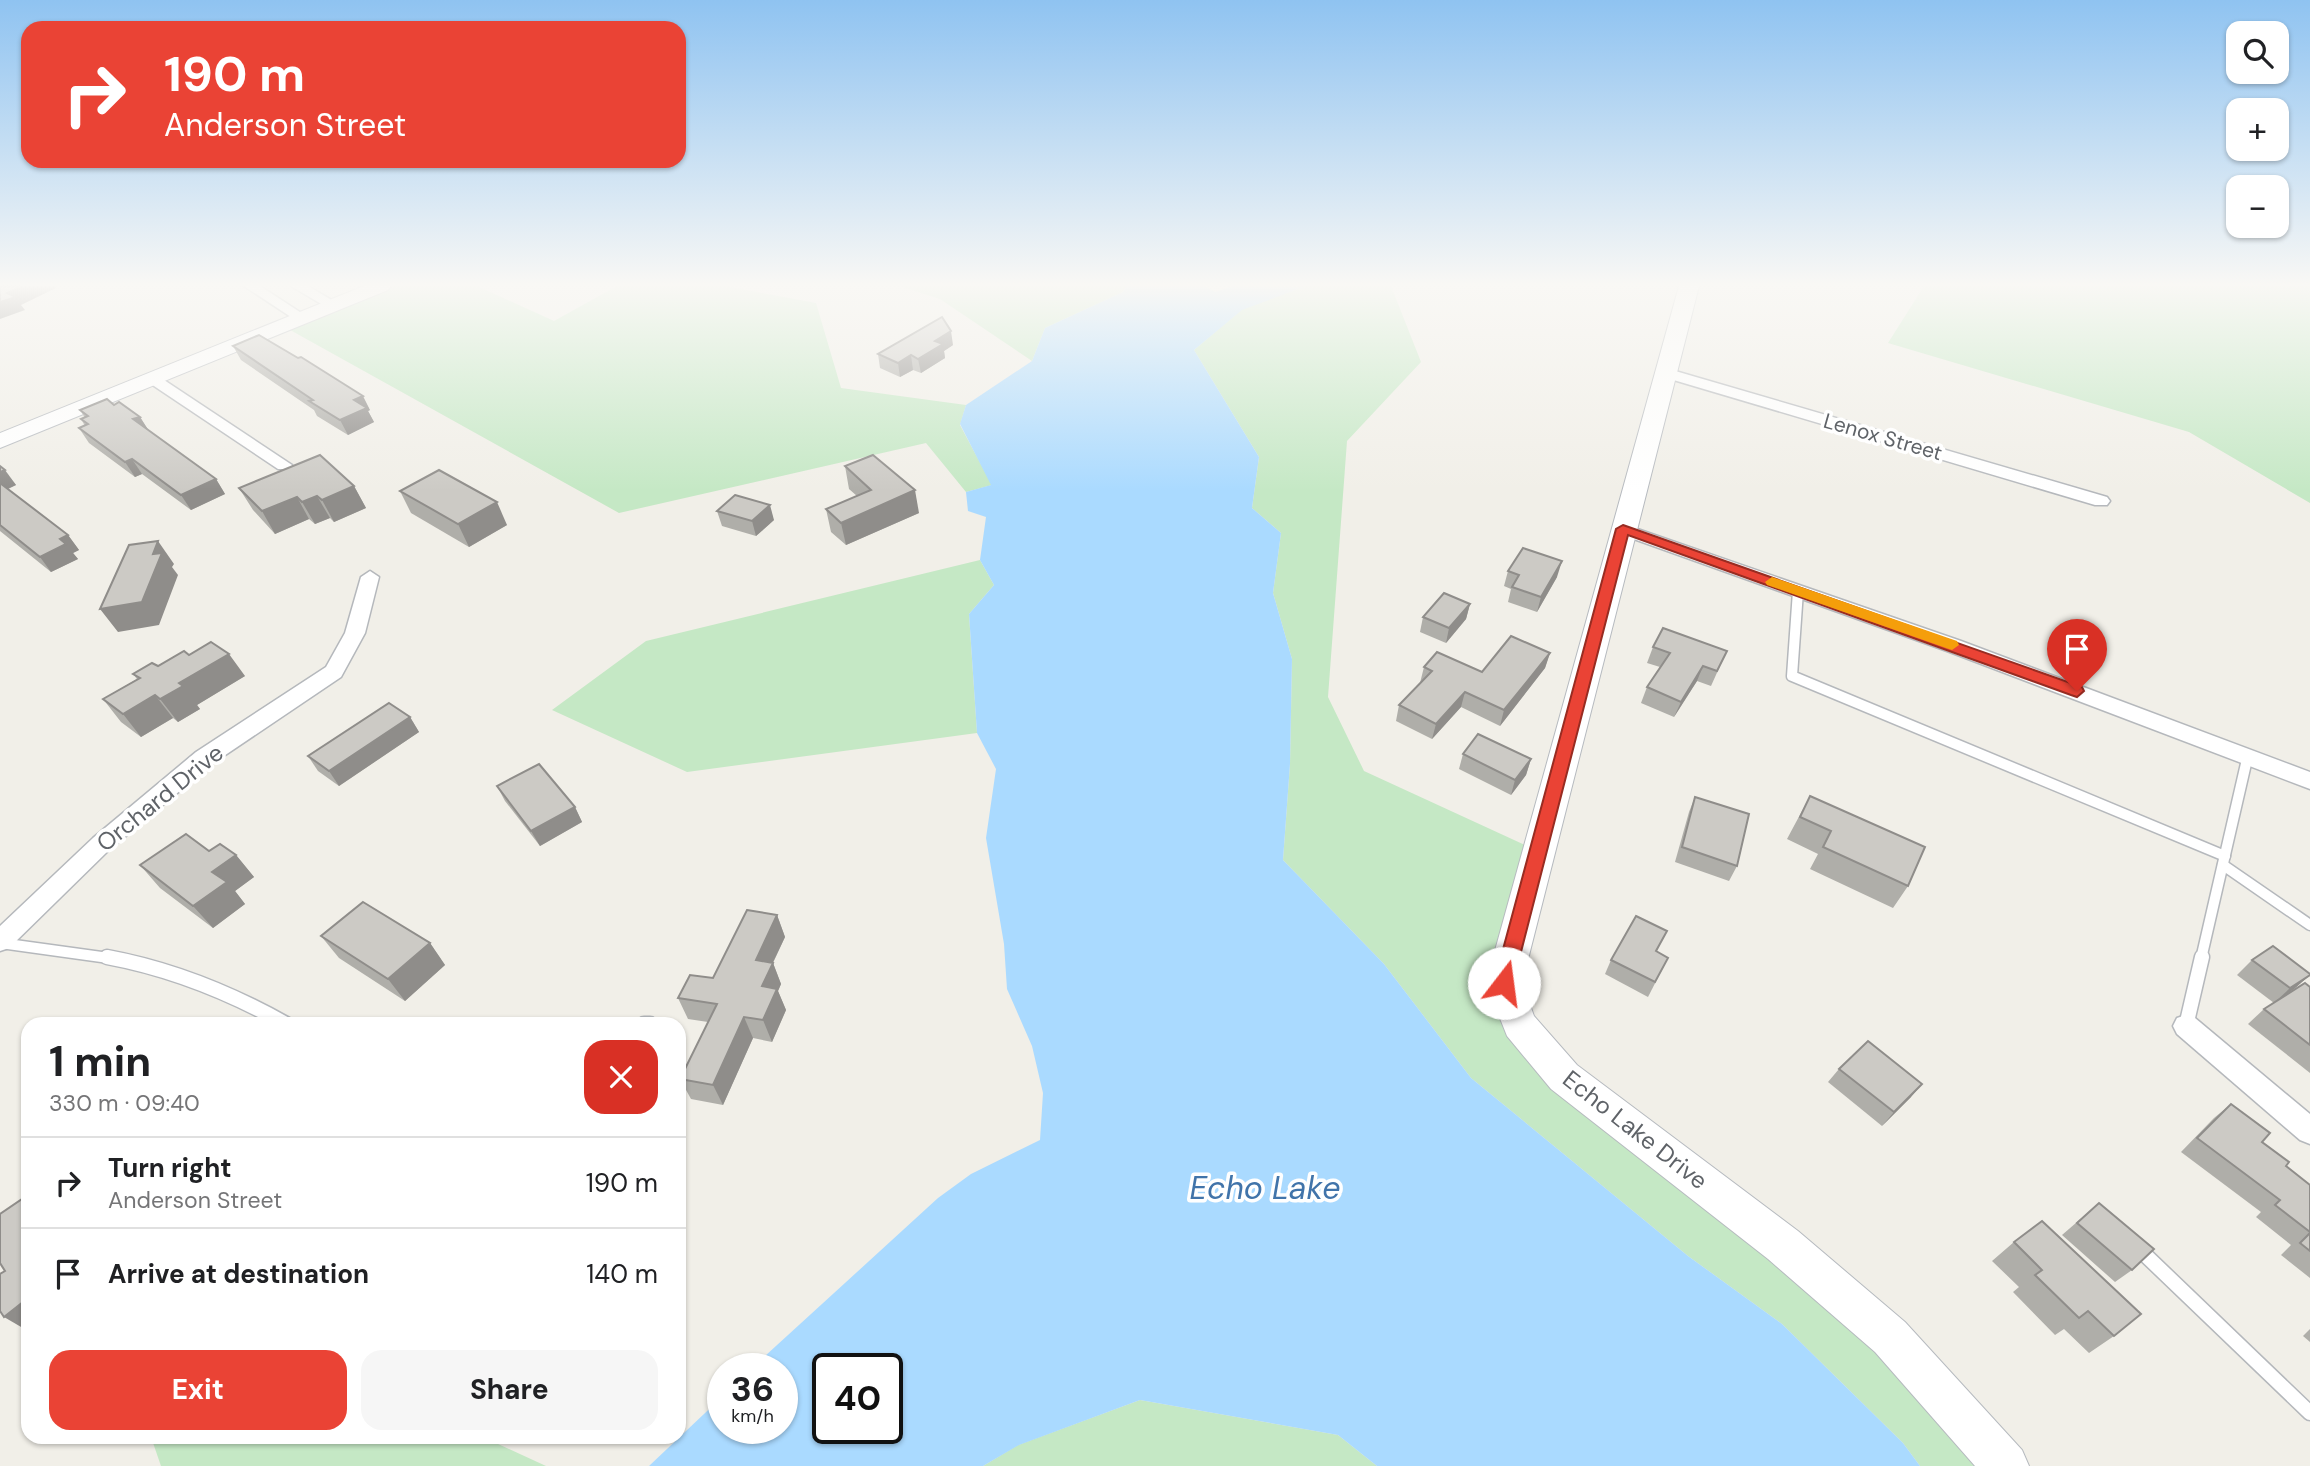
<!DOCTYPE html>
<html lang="en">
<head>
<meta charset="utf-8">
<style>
  body { margin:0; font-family:"DM Sans",sans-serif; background:#f6f6f6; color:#202124; height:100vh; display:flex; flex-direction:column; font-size:26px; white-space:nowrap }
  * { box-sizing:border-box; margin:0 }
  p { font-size:23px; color:#757577 }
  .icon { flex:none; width:38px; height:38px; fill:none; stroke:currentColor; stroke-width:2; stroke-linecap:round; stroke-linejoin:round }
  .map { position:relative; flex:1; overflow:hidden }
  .sheet { position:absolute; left:21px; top:1017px; width:665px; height:427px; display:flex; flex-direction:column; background:#fff; border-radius:21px; box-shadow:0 2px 5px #0004 }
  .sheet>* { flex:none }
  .top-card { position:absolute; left:21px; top:21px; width:665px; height:147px; border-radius:21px; box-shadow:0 2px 5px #0004; background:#ea4335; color:#fff; overflow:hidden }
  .buttons { position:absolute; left:2226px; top:21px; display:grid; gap:14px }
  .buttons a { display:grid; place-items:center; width:63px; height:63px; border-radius:14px; background:#fff; box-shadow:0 2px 5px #0004; font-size:35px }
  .speed { position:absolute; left:707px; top:1353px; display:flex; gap:14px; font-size:35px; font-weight:700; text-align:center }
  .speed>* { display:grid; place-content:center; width:91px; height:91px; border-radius:50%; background:#fff; box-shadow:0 2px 5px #0004; line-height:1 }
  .speed small { font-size:18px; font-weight:400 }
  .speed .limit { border:4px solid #111; border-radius:10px; background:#fff; color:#111 }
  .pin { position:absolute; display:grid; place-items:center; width:60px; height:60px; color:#fff; margin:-72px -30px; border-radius:50% 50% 50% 0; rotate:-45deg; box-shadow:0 0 7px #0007 }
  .pin .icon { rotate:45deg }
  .me { position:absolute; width:77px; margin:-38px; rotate:15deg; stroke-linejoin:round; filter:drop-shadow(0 0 5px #0008) }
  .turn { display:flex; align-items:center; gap:24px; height:147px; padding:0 28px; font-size:32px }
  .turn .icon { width:91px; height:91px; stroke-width:2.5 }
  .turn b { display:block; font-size:49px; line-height:60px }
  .round { display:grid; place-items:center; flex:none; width:74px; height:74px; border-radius:21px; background:#f6f6f6 }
  .head { display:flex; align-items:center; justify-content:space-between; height:119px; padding:0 28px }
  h1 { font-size:42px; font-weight:700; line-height:52px }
  .cta { display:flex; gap:14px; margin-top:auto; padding:14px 28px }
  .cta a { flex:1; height:80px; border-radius:21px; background:#ea4335; color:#fff; font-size:28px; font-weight:700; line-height:80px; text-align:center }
  .cta a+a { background:#f6f6f6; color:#202124 }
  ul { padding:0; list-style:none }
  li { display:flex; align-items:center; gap:21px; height:91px; padding:0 28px; border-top:2px solid #e0e0e0 }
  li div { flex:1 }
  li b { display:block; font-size:26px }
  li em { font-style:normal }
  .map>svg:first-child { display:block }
  .green { fill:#c5e8c5 }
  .water { fill:#aadaff; fill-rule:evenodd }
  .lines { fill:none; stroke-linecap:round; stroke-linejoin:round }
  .lane-far1-casing { stroke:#b5b8bc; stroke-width:13 }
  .lane-casing { stroke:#b5b8bc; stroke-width:17 }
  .street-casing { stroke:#b5b8bc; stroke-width:3 }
  .secondary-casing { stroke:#b6babf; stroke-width:2 }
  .lane-far1 { stroke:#fff; stroke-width:10 }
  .lane { stroke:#fff; stroke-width:14 }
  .street { fill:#fff; fill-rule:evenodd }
  .secondary { fill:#fff; fill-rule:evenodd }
  .wall { fill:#afaea9 }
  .shaded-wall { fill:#8f8d8a }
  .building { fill:#cccac5; stroke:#8f8d8a; stroke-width:2 }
  .route { fill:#ea4335; stroke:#982c22; stroke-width:2 }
  .slow { fill:#f59e0b }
  .labels { text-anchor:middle; stroke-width:7; stroke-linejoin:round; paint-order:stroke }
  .far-street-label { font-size:21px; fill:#5f6368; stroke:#fff }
  .street-label { font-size:24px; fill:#5f6368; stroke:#fff }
  .near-water-label { font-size:32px; font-style:italic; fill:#4174aa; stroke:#fff }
</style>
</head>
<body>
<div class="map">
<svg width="2310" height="1466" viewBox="0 0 2310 1466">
  <rect width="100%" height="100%" fill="#f1efe8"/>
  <!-- green -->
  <g class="green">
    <polygon points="381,286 477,286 554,321 617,286 725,286 816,303 841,388 966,405 960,425 992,485 966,492 926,443 619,513 283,326"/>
    <polygon points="900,286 1126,286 1123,292 1045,328 1032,361 940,299"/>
    <polygon points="1297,286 1391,286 1421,362 1347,441 1328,697 1364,771 1538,851 1504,983 1520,1025 2006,1466 1920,1466 1903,1443 1782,1324 1688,1256 1471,1078 1384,964 1283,860 1290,764 1292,659 1273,593 1281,533 1252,508 1259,457 1194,350 1242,309 1301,287"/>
    <polygon points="1924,286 2310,286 2310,503 2189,432 1888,343"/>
    <polygon points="980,560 994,585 969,614 977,733 687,772 552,710 646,641"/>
    <polygon points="1140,1400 1338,1435 1377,1466 983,1466 1018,1445"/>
    <polygon points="151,1437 483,1437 546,1466 161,1466"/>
  </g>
  <!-- water -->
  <path class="water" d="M1126,286H1205L1215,292L1233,286L1303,287L1242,310L1194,350L1259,457L1252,508L1281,533L1273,593L1292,659L1290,764L1283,860L1384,964L1471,1078L1688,1256L1782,1324L1903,1443L1920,1466H1377L1338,1435L1140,1400L1019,1445L983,1466H649L723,1396V1428H782V1368H752L938,1198L971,1174L1040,1140L1043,1093L1032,1046L1007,989L1004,944L986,838L996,769L977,733L969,614L994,585L980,560L986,517L968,511L966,492L991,485L960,424L966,405L1032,361L1045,328L1123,292ZM828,1368H887V1428H828Z"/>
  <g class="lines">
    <!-- lane-far1 casing -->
    <g class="lane-far1-casing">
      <g id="lane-far1">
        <polyline points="1798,591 1792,676 2225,856"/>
        <polyline points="2223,865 2310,925"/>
        <polyline points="0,943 116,959"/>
        <polyline points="2201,959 2248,755"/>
      </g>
    </g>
    <!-- lane casing -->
    <g class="lane-casing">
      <g id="lane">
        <path d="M107,957C172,969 229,992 286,1024"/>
        <polyline points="644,1024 650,1024"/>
        <polyline points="2186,1026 2202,957"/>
        <polyline points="2138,1248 2310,1413"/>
      </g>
    </g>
    <!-- street casing -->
    <g class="street-casing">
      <g id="street">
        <polygon points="244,286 260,286 309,318 302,322 297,321"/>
        <polygon points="291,286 308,286 340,305 338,308 328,308"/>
        <polygon points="1665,368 2107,497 2110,501 2107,505 2095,505 1660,376 1657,373"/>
        <polygon points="153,374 158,376 292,465 290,469 278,469 148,382 145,379"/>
        <polygon points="1623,524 1961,641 2310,772 2310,789 1947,651 1617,533 1614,529"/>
        <polygon points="370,571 379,577 365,633 341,677 212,764 109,850 9,948 0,951 0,926 93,838 196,752 326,667 345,633 361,577"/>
        <polygon points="2186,1015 2195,1018 2310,1114 2310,1144 2300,1140 2177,1034 2173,1026 2177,1018"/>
      </g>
    </g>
    <!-- secondary casing -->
    <g class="secondary-casing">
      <g id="secondary">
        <polygon points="364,286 391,286 388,290 0,448 0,433"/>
        <polygon points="1679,286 1699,286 1522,983 1534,1016 1577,1065 1798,1231 1905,1322 2022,1450 2029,1466 1975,1466 1875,1352 1768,1259 1551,1089 1507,1036 1486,983"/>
      </g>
    </g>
    <!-- lane-far1 -->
    <use href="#lane-far1" class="lane-far1"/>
    <!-- lane -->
    <use href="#lane" class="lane"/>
    <!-- street -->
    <use href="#street" class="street"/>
    <!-- secondary -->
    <use href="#secondary" class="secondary"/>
  </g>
  <!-- wall -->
  <g class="wall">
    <polygon points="953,345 944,351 945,358 921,373 913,370 900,377 880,368 878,354"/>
    <polygon points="233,346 370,410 368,411 374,422 348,435 317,416 314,410 241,360"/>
    <polygon points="114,405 140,417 148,430 216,479 225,494 191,510 142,474 135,477 89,443 79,428 85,426 81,419 85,418 80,410"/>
    <polygon points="0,466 16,485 8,489 68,535 79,550 73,553 78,559 51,572 0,531"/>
    <polygon points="845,466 919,513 846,545 831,532 826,509 857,496 849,489"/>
    <polygon points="354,486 366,508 334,522 330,518 315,524 309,519 275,534 253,510 239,488"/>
    <polygon points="400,491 507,525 469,547 411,513"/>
    <polygon points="717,511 774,520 756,536 722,526"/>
    <polygon points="1508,571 1557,577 1537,612 1508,602 1511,589 1504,586"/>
    <polygon points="1470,604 1466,619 1446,643 1420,632 1423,617"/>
    <polygon points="1653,647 1720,666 1711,686 1697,681 1674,717 1641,703 1647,687 1660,667 1647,663"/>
    <polygon points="1550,653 1545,668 1500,726 1461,707 1432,739 1396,721 1399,705 1420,683 1424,667 1482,672"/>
    <polygon points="189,655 245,676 197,705 200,709 178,722 173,718 141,737 121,722 103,699 137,679 133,674 158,666"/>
    <polygon points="410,717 419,732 339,786 318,771 308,756"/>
    <polygon points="1463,754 1531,759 1526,775 1511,795 1459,769"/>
    <polygon points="497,786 575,807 582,822 540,846 505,801"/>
    <polygon points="1810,796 1908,886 1893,908 1810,869 1818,854 1787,839"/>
    <polygon points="1695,797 1737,866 1729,881 1675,862 1689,812"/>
    <polygon points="209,851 236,855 254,877 235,891 245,904 213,928 160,888 140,865"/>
    <polygon points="777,915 785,937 773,963 781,984 778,991 786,1010 772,1042 753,1038 723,1105 691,1099 680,1079 708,1022 688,1019 678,998 713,978"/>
    <polygon points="321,936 430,943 445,965 405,1001 339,958"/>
    <polygon points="1657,952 1668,958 1648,997 1605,974 1611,960"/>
    <polygon points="2252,960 2310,975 2294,989 2274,1003 2237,975"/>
    <polygon points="2310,987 2310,1073 2248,1024 2264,1009"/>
    <polygon points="1839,1069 1911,1097 1882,1126 1828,1082"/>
    <polygon points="2231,1104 2262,1142 2286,1166 2310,1185 2310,1278 2281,1255 2291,1245 2256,1217 2261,1212 2181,1152 2214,1118"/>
    <polygon points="2099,1203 2132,1270 2115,1282 2062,1235"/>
    <polygon points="2014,1242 2114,1336 2089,1353 2064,1329 2055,1335 2013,1292 2019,1287 1992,1261"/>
    <polygon points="2310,1329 2310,1342 2303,1336"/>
  </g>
  <!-- shaded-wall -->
  <g class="shaded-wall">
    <polygon points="23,286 54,286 56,288 21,305 25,310 0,319 0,302 7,293"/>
    <polygon points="951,331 953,345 944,351 945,358 921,373 918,359 935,341"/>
    <polygon points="911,355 913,370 900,377 898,363"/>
    <polygon points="363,396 370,410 368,411 374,422 348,435 340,420 354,400"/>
    <polygon points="140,417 149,431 133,419"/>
    <polygon points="132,459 142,474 135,477 125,462"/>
    <polygon points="5,470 16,485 3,491 0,487 0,472"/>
    <polygon points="216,479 225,494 191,510 181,495"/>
    <polygon points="354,486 366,508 334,522 322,500"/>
    <polygon points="915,490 919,513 846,545 841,523"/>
    <polygon points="317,496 330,518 315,524 302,502"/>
    <polygon points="297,497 309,519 275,534 262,511"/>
    <polygon points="497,502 507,525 469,547 458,524"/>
    <polygon points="770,505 774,520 756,536 752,521"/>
    <polygon points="68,535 79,550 73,553 78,559 51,572 40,557 60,539"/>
    <polygon points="158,541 174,564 172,567 178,575 159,625 118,632 100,609 153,554"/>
    <polygon points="1562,561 1557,577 1537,612 1541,597"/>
    <polygon points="1470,604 1466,619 1446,643 1449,628"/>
    <polygon points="1550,653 1545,668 1500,726 1504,710"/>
    <polygon points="229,654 245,676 197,705 200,709 178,722 160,699 179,683"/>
    <polygon points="1703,666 1697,681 1674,717 1681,702"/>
    <polygon points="1465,692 1461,707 1432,739 1436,724"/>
    <polygon points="155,695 173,718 141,737 123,714"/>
    <polygon points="410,717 419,732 339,786 329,771"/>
    <polygon points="1531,759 1526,775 1511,795 1515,780"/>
    <polygon points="575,807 582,822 540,846 531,831"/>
    <polygon points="236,855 254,877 235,891 245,904 213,928 193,906 212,872"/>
    <polygon points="777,915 785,937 764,981 756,960"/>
    <polygon points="430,943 445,965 405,1001 388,979"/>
    <polygon points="773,963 781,984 778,991 786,1010 772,1042 763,1020 762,986"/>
    <polygon points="2310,975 2294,989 2274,1003 2290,988"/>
    <polygon points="744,1017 753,1038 723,1105 713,1085"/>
    <polygon points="1922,1084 1911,1097 1882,1126 1894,1112"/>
    <polygon points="28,1298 28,1331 4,1317"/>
  </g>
  <!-- building -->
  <g class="building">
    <polygon points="0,286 23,286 7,293 16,297 0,302"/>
    <polygon points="942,317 951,331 935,341 943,344 918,359 911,355 898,363 878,354"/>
    <polygon points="259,335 298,358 301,357 363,396 354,400 367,408 340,420 309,401 313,400 233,346"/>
    <polygon points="107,399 114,405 119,402 140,417 133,419 216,479 181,495 132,459 125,462 79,428 88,424 81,419 88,416 80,410"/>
    <polygon points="320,455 354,486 322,500 317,496 302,502 297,497 262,511 239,488"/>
    <polygon points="873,455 915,490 841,523 826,509 871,490 845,466"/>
    <polygon points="0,466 5,470 0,472"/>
    <polygon points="439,470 497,502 458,524 400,491"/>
    <polygon points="0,483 68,535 60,539 66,544 40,557 0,525"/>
    <polygon points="735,495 770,505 752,521 717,511"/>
    <polygon points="158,541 153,554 162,553 142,602 100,609 129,545"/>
    <polygon points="1523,548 1562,561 1541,597 1512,587 1519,575 1508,571"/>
    <polygon points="1444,593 1470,604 1449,628 1423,617"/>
    <polygon points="1663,628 1727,651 1717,671 1703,666 1681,702 1647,687 1670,653 1653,647"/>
    <polygon points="1511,636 1550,653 1504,710 1465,692 1436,724 1399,705 1432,671 1424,667 1437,652 1482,672"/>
    <polygon points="211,642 229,654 179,683 183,686 160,699 155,695 123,714 103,699 140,678 133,674 152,663 158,666 184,651 189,655"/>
    <polygon points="389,703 410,717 329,771 308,756"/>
    <polygon points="1478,734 1531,759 1515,780 1463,754"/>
    <polygon points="539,764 575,807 531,831 497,786"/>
    <polygon points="1810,796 1925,847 1908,886 1823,847 1831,831 1800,817"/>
    <polygon points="1695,797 1749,814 1737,866 1682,847"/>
    <polygon points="186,834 209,851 220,844 236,855 212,872 227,882 193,906 140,865"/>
    <polygon points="363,902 430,943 388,979 321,936"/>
    <polygon points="747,910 777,915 756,960 773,963 762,986 777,989 763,1020 744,1017 713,1085 680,1079 717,1004 678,998 690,975 713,978"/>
    <polygon points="1636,916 1667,931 1656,951 1668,958 1655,982 1611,960"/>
    <polygon points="2273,946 2310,974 2310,975 2290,988 2252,960"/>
    <polygon points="2305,983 2310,987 2310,1045 2264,1009"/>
    <polygon points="1868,1041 1922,1084 1894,1112 1839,1069"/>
    <polygon points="2231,1104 2270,1133 2262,1142 2289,1162 2286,1166 2310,1185 2310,1232 2275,1205 2280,1200 2197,1138"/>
    <polygon points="28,1195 28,1298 4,1317 0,1311 0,1274 5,1271 0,1263 0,1214"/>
    <polygon points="2099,1203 2154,1249 2132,1270 2077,1223"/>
    <polygon points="2042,1221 2141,1314 2114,1336 2088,1311 2079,1318 2035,1275 2042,1270 2014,1242"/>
    <polygon points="2310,1233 2310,1251 2300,1243"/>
  </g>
  <!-- sky -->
  <linearGradient id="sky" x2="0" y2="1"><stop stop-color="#8fc3f1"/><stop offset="0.58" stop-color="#f9f8f5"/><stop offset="1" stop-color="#f9f8f5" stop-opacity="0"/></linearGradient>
  <rect width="2310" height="491" fill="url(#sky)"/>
  <!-- route -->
  <polygon class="route" points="1623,525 2082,687 2084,691 2077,697 2071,695 1628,535 1513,983 1511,989 1504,991 1497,989 1494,983 1616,529"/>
  <!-- slow -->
  <polygon class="slow" points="1772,577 1957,641 1959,645 1952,650 1946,648 1767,585 1765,582"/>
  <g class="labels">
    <!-- far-street labels -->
    <g class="far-street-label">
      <text transform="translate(1883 437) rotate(16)" y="7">Lenox Street</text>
    </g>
    <!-- street labels -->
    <g class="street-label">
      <text transform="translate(160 798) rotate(-39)" y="8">Orchard Drive</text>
      <text transform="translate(1635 1130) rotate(38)" y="8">Echo Lake Drive</text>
    </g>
    <!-- near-water labels -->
    <g class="near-water-label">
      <text x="1265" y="1199">Echo Lake</text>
    </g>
  </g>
</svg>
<div class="buttons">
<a><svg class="icon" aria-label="search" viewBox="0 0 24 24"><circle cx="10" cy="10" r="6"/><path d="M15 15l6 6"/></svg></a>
<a>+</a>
<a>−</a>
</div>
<div class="speed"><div>36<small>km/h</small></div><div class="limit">40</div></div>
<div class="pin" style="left:2077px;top:691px;background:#d93025"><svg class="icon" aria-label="arrive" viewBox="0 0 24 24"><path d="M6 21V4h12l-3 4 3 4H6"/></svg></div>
<svg class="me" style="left:1504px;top:983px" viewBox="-20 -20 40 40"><circle r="19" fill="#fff"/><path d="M0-13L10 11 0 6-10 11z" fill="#ea4335"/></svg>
<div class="top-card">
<div class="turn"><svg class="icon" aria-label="right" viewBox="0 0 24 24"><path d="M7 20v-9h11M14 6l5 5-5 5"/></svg><div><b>190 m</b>Anderson Street</div></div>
</div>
<section class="sheet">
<div class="head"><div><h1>1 min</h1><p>330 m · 09:40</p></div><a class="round" style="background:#d93025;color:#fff"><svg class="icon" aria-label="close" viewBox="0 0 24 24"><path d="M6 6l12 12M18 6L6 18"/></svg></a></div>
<ul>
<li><svg class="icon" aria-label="right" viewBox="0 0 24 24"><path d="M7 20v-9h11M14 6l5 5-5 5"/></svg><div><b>Turn right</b><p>Anderson Street</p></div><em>190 m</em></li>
<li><svg class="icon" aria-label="arrive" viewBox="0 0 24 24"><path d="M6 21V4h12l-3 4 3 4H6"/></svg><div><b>Arrive at destination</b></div><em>140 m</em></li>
</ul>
<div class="cta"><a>Exit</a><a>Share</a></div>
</section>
</div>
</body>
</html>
